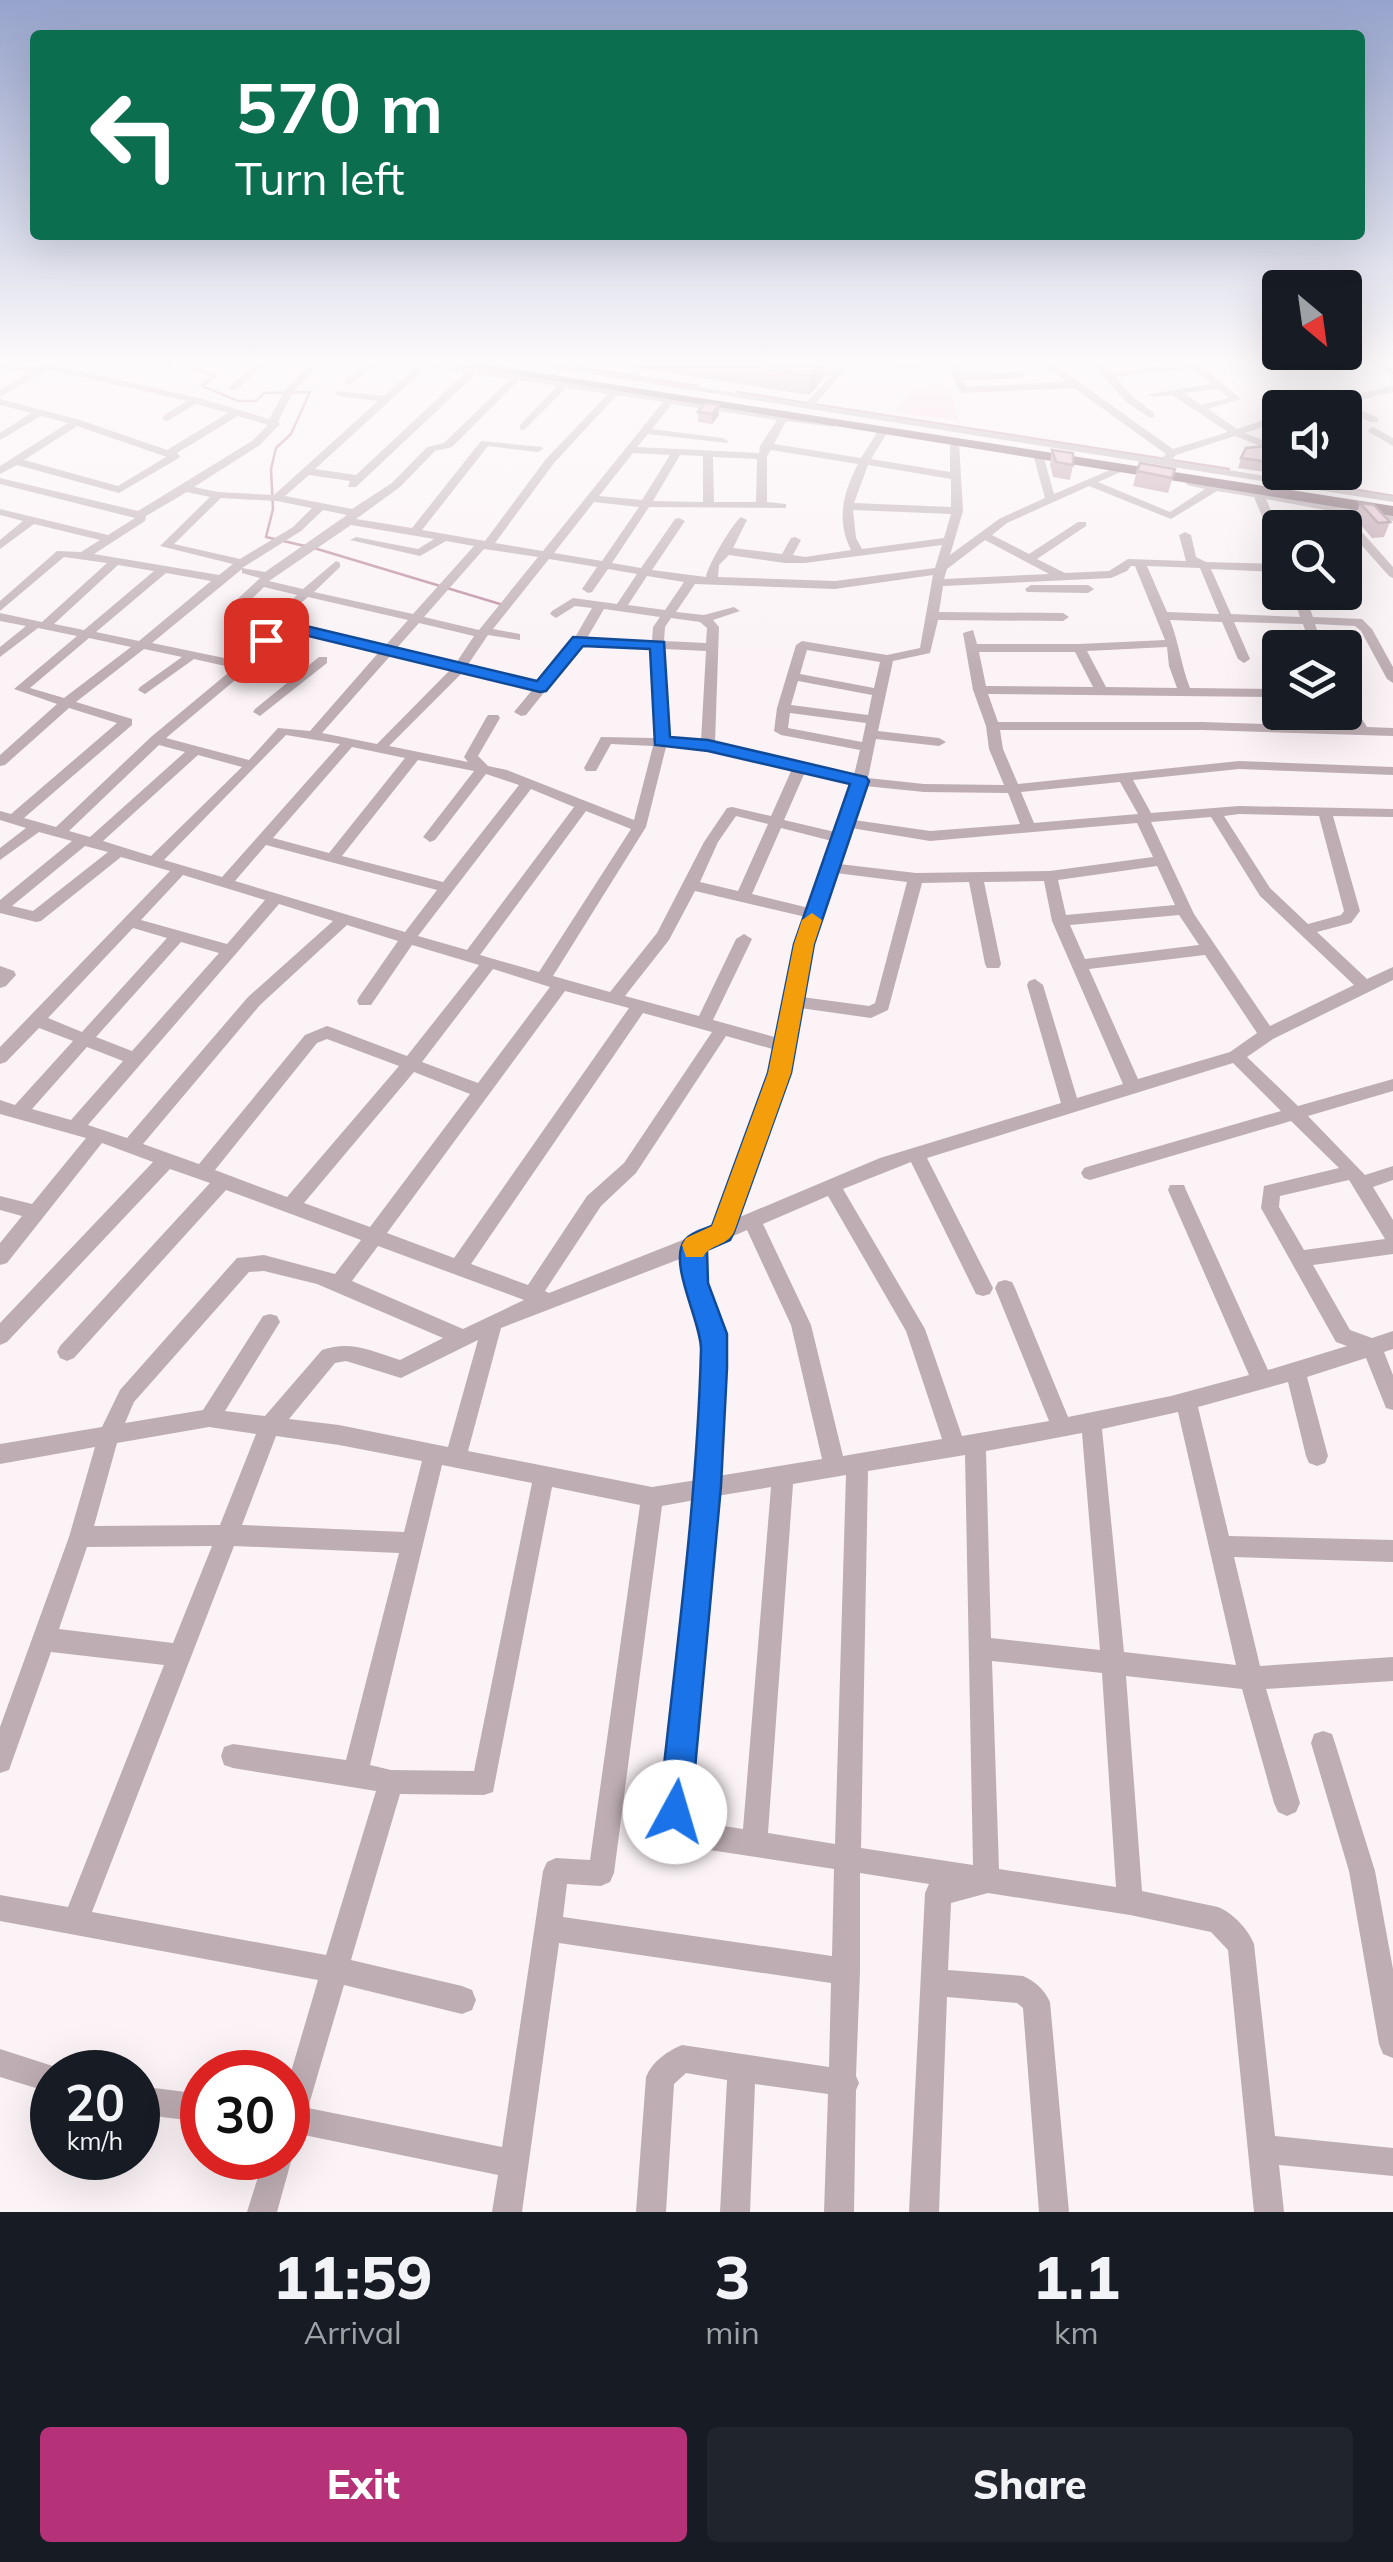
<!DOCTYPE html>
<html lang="en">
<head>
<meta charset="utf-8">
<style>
  body { margin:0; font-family:Mulish,sans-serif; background:#20242c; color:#f1f3f6; height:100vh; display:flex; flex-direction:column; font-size:38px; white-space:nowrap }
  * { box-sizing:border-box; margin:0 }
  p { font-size:32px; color:#9ea1a6 }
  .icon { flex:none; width:55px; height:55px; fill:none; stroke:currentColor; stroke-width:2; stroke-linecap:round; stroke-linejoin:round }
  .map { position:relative; height:2212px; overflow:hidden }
  .sheet { display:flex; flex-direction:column; background:#171b24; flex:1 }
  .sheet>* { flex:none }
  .guide { position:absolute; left:30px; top:30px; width:1335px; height:210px; border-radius:10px; box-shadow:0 10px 40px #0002; background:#0b6e4f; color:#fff; overflow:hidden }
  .needle { width:65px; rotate:151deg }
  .buttons { position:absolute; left:1262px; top:270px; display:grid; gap:20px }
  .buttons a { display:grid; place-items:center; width:100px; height:100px; border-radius:10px; background:#171b24; box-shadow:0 10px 40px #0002; font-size:50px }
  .speed { position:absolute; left:30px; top:2050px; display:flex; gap:20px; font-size:50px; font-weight:700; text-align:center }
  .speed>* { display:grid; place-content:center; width:130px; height:130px; border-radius:50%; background:#171b24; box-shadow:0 10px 40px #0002; line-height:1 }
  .speed small { font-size:25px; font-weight:400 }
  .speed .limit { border:15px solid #d22; background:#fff; color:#111 }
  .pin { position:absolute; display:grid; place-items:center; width:85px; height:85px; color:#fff; margin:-42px; border-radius:20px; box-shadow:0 5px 15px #0006 }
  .me { position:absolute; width:110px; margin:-55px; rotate:6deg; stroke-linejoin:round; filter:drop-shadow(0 0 8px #0008) }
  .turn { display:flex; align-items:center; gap:35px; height:210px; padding:0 40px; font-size:45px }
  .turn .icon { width:130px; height:130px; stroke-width:2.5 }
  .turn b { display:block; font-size:70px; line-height:85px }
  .eta { display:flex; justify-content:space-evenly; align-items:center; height:170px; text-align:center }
  .eta b { font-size:60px; font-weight:800; line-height:70px }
  .primary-button { display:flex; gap:20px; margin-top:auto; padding:20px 40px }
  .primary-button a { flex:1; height:115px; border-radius:10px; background:#b53178; color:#fff; font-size:40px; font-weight:800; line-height:115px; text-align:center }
  .primary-button a+a { background:#20242c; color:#f1f3f6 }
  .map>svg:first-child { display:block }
  .green { fill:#f9d7e4 }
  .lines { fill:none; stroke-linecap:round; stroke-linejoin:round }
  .stream { stroke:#bb8a9f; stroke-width:2.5 }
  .minor { fill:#beaeb4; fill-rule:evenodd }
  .highway { fill:#7c5d6a; fill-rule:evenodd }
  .wall { fill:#c2a2af }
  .shaded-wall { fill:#9e848e }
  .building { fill:#e1bccb; stroke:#9e848e; stroke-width:2.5 }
  .route { fill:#1a73e8; stroke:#114b97; stroke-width:2.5 }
  .slow { fill:#f59e0b }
</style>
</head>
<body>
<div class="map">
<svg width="1393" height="2212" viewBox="0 0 1393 2212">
  <rect width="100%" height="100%" fill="#fbf3f6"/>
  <!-- green -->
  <polygon class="green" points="930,385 950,385 959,421 895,412 914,387"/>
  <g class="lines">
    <!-- stream -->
    <g class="stream">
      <polyline points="200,363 195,368 215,376 202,386 238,401 256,401 264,393 310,392 291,434 276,448 271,469 273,509 266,537 305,546"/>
      <polyline points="547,363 698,386"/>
      <polyline points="737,392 1229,469"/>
      <polyline points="1352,489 1393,496"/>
      <polyline points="314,548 500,604"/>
    </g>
    <!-- minor -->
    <g class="minor">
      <path d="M0,363L37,368L45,363H56L54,365L199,398L269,419L286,389L311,363H321L293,392L278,422L280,424L260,445L194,487L218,492L274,495L378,401L339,396L336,395V391L384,396L420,363C438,363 462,370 477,364L481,369L562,381L568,377L573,380L571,382L830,422L835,425L834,427L786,421L774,444L861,458L878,431L882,430L887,433L871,459L950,472V445L959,443L963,511L950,555L999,519L1045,498L1034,458L1039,455L1044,458L1054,494L1117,467L1122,470L1121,472L1098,482L1170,512L1205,489L1187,485L1186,483L1191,480L1393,515V521L1345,513L1393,567V578L1389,576L1331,511L1266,499L1280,532V548L1274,545L1254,497L1217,491L1171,519L1089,486L1007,523L992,535L1029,554L1078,522H1086V526L1037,559L1065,573L1109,571L1128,559L1186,561L1179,535L1185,532L1191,535L1196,557L1206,562L1280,564V572L1211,569L1231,614L1300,617L1292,592H1304L1313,617L1362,619L1372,629L1393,667V683L1387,679L1361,631L1355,626L1315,624L1323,648H1311L1303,624L1234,622L1250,659L1244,663L1238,659L1222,622L1170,620C1179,643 1181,665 1190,688L1280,689V697L988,694L998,722H1202L1354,727L1344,712L1345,699L1350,700L1367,727L1393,728V736L1202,730H1000L1003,749L1018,784L1239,761L1393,767V775L1239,769L1133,780L1151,813L1239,806L1393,809V817L1333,816L1360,911L1351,923L1317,932L1367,979L1393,967V980L1273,1039L1247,1057L1298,1106L1393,1079V1091L1308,1116L1365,1175L1393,1166V1180L1373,1187L1393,1220V1254L1313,1265L1350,1330L1372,1338L1393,1331V1349L1384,1352L1393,1375V1410L1386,1408L1366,1358L1307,1377L1328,1456L1325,1463L1317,1466L1309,1463L1306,1456L1288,1382L1198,1407L1229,1536L1393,1540V1562L1234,1557L1260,1666L1393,1657V1681L1266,1689L1300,1803L1296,1812L1287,1816L1278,1812L1274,1803L1242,1689L1126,1676L1142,1891L1218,1907C1233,1913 1248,1929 1254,1944L1275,2136L1393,2148V2176L1279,2165L1284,2212H1254L1228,1950L1211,1932L1130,1915L988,1893L951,1903L948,1970L1023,1976C1036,1982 1044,1989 1050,2002L1069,2212H1039L1023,2008L1017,2003L947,1997L939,2212H909L925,1893L929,1884L860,1873V1972L856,2076L859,2083L856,2090L854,2212H824L828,2094L755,2084L750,2212H720L727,2080L686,2073L674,2084L666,2212H636L646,2077C652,2062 667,2051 682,2045L829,2067L831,1983L559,1943L522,2212H492L498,2175L299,2134L288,2141V2082L318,1980L0,1921V1895L68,1907L164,1665L51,1652L9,1770L0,1773V1727L69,1537L95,1447L0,1464V1444L102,1427L120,1390L237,1258L264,1255L335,1274L361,1240L226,1190L74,1358L67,1361L60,1358L57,1352L60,1346L210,1183L170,1169L7,1342L0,1345V1323L153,1162L102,1143L7,1263L0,1265V1243L22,1216L0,1210V1196L32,1204L86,1138L0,1114V1100L15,1105L73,1041L39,1028L6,1062L0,1064V1047L170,871L121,857L41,921L36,922L0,913V900L72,841L39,832L0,860V848L26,828L0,820V811L11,814L117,723L69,708L5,765L0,766V755L57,704L14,689L77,636L38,628L0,657V647L26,626L0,621V613L42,622L107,563L64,557L0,611V601L57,551L81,552L100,540L34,524L0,549V540L23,521L0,515V509L108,535L135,518L0,484V478L138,511L252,441L268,425L238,416L177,453L180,456L179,458L119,493L17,465L0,474V466L68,423L41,416L0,440V433L31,413L0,405V399L80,420L167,450L228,413L196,404L167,421L163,420V416L187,401L48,369L0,397V390L29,372L0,367ZM428,366L466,372L356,475L315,469ZM476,374L510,379L444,443L427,447L392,483L352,509L285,496L309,475L350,481L348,487H356ZM519,380L557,386L520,425V429L524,430L566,388L608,394L546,459L485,541L422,530L488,446L538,452L543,449L542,447L481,441L412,528L356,519L400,487L435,451L452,447ZM617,395L663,402L543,551L495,543L554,463ZM672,404L777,420L760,446L759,453L637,447L648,434L727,443L728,441L723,438L652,429ZM77,426L164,456L166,457L118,486L24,460ZM771,450L858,464C843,493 836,520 851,550L805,557L793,555L801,540L795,537L791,538L782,554L733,548L747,520L741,517C733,523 707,566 706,577L652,570L685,521L679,518L675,519L641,568L612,563L649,507L786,508V504L767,502V456ZM633,453L670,455L642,500L599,496ZM680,455L703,456V502L653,501ZM713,457L757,459L756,502H714ZM868,465L951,479V507L854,503ZM187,492L210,497L160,546L233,564L219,575L94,554L145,521L146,516ZM221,498L277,501L312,508L293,527L240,559L174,544ZM594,502L639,507L602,561L554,553ZM323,510L347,515L265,572L242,568L301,531ZM853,510L951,514L944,538L862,549L856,538ZM351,525L434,539L418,549L356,537L350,540L420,556L446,541L474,546L413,614L314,592L340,567V563L336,561L303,589L269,581ZM985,540L1049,574L944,579L947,569ZM942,545L935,568L835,581L718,577L719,565L729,555L785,563H805ZM484,549L538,557L479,630L424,617ZM549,559L597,567L582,589L588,593L592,592L608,569L637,574L617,604L573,598L552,611L550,614L556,618L575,606L592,608L574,639L538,682L467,666L488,635L520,640V634L493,629ZM118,565L154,571L84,630L54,624ZM1131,566H1135L1165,640L1079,644H977L973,630L963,633L973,690L986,726L989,749L1004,785L924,784L868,778L876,739L939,746L946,742L939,738L878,731L893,661L930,653L938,620L1063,621L1069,617L1063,613L939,612L943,586L1111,578L1127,571ZM1147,566L1200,568L1219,614L1167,612ZM242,569V573L260,578L228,608V614H236L264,587L297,595L275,616L281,620L308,597L408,620L385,646L285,622L262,637V643H270L287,630L379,652L310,731L278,728L249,760L166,738L246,671L287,683L255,709L253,712L260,716L327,663V657H319L294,677L246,663L263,647L257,643L234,660L152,643ZM166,573L211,581L139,641L96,632ZM933,575L920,648L887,655L802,641L796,645L777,708L774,731L781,735L860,750L854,775L715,743L719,627L713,620L740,611L734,607L704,615L676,612L695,584L835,589ZM647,576L684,582L665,610L628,605ZM604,609L660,617L653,627L652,641L587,638ZM671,618L700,622L707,628L706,643L664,641L665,627ZM419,623L474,636L456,663L396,649ZM89,638L131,647L64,698L30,688ZM582,645L652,648L654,738L601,737L584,768L586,771H596L611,744L653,746L634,820L507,770L488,766L478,756L500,718L498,715H488L486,718L464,757L468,762L389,746L463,672L533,689L514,712L521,716L526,715ZM1167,647L1169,666L1177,688L1106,687L1087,651ZM144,649L182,657L140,687L138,690L145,694L194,659L234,668L151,737L56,827L24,818L132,725V719L76,702ZM664,649L706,651L701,741L668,739ZM807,650L880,662L874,688L800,674ZM979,652H1075L1093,687L986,686ZM391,655L451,669L377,744L322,733ZM798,681L872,695L868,715L791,705ZM790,713L866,723L862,742L788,728ZM286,735L340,744L222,877L164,860ZM159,745L185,752L90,837L69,831ZM352,747L405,758L329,853L273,838ZM666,747L708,749L792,769L771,816L732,807L727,808L704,842L657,933L610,992L553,976L646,827ZM198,755L242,767L151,856L103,841ZM418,760L474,771L423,837L430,842L435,840L486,774L519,785L443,882L342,856ZM805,772L852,783L835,832L784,820ZM1120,782L1138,814L1034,823L1021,792ZM865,786L924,792L1008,793L1020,824L930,831L854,820ZM531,789L574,807L467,950L418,936ZM586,811L631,829L539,972L480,955ZM1239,814L1319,816L1344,911L1341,915L1308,924L1270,888L1224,816ZM736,816L768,824L738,891L700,882L718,842ZM1211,817L1260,896L1354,985L1270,1026L1194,914L1151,822ZM1137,823L1153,857L1050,871L916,873L839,864L851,828L930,841ZM781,828L832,841L809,908L752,894ZM266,845L437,890L405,932L235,881ZM85,846L108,852L33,911L12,906ZM1157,866L1175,905L1066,915L1058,880ZM836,873L907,882L875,1003L869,1006L802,997L812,944ZM183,875L265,900L227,944L141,920ZM1044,881L1052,921L1123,1084L1077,1098L1043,985L1035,979L1029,981L1027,985L1061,1103L880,1158L735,1219L789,1073L800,1008L871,1018L888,1010L922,883L969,882L985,964L987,968H999L1001,964L984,882ZM695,891L806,917L796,944L778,1038L713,1020L752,939L744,934L736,939L699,1016L625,996L669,940ZM279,904L333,921L248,997L127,1138L88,1125ZM1179,915L1199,945L1085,959L1070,925ZM347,925L398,941L359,997L357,1001L359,1005H371L412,945L479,965L407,1056L333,1028L327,1026L305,1035L199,1164L143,1144L260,1005ZM133,928L167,938L82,1032L48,1018ZM181,942L219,953L132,1051L96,1037ZM1205,955L1257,1033L1230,1052L1138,1079L1089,969ZM493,969L550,987L478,1083L422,1062ZM565,991L629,1008L454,1258L387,1233ZM643,1013L712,1032L624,1163L587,1196L528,1285L471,1264ZM726,1036L776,1050L771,1073L713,1228L549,1293L545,1291L601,1206L636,1173ZM327,1039L399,1066L287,1197L215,1170L317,1043ZM87,1047L123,1061L71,1120L32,1109ZM1233,1063L1281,1111L1090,1166L1084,1168L1081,1173L1084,1178L1090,1180L1291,1121L1339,1168L1264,1186L1261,1208L1336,1342L1347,1346L1268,1370L1186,1190L1184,1185H1170L1168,1190L1249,1375L1171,1396L1068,1417L1015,1288L1012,1282L1005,1280L998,1282L995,1288L1049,1421L962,1436L925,1329L843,1189L911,1162L976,1294L983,1296L990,1294L993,1288L927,1158ZM414,1072L470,1094L370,1227L304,1203ZM1349,1180L1385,1239L1304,1250L1279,1207L1280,1196ZM828,1196L906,1331L942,1439L843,1456L811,1325L763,1224ZM747,1230L791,1325L822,1459L718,1476L724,1334L706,1283L704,1249ZM378,1246L524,1300L463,1329L352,1281ZM685,1257L686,1283L704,1334L697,1480L652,1487L468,1451L501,1328ZM264,1271L317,1284L443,1338L400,1360C371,1351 351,1340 322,1350L265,1416L225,1411L280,1322L277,1316L270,1314L263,1316L203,1410L125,1423L134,1402L249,1272ZM478,1340L448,1447L339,1425L289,1419L335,1363L346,1361L401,1378ZM1178,1412L1236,1665L1124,1652L1102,1429ZM209,1427L256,1434L220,1525L94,1526L117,1443ZM1082,1433L1100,1650L991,1638L986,1451ZM276,1436L339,1445L422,1461L404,1532L242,1525ZM965,1455L973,1865L861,1848L868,1471ZM442,1465L532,1483L474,1771L391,1770L370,1765ZM846,1475L835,1844L768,1833L793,1484ZM552,1487L640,1505L590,1860L556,1858L547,1862L543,1871L502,2147L308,2108L344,1985L462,2014L472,2010L476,2000L472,1990L462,1986L351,1960L400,1794L484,1795L493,1792ZM771,1487L743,1829L697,1822L688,1808L717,1496ZM695,1500L662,1811L681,1843L690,1847L834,1869L832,1956L563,1917L567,1884L601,1886L610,1882L614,1873L662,1506ZM212,1546L173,1643L59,1629L87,1547ZM234,1546L399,1553L346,1760L233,1744L224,1747L221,1756L224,1765L233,1768L376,1791L326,1955L92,1912ZM992,1661L1102,1673L1116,1887L999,1869Z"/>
      <polygon points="157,363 174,363 176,365 171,368"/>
      <polygon points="257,363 267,363 236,390 230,390 230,386"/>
      <polygon points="368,363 379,363 351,384 345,384 345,380"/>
      <path d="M522,363H544L805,404L831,376L762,366L757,363H780L836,371L844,363H925L927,365L922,368L849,366L814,405L1161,459L1166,454L1074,388L963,393L958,390L947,363H957L961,374L1021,372L1026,375L1021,378L964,380L967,387L1067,382L1041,363H1052L1173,449L1228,432L1172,395L1153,397L1148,394L1212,384L1192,368L1115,377L1134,398L1154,413V417L1150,418L1126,402L1092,363H1102L1110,372L1198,363L1241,399L1208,409L1237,429L1280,415V421L1245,433L1280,447V454L1235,436L1176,455L1171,461L1393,496V502ZM1218,389L1229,398L1201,405L1184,393Z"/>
      <polygon points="1371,363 1383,363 1393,368 1393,375"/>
      <polygon points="1393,386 1393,392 1346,403 1378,418 1378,422 1370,422 1345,410 1345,408 1307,408 1329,399"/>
      <polygon points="1373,427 1393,438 1393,446 1369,432 1368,430"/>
      <polygon points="1031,585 1088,585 1094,589 1088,593 1027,592 1025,589"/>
      <polygon points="0,966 14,971 16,975 6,986 0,988"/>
      <polygon points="1323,1731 1332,1734 1335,1743 1375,1871 1393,1969 1393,2058 1383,2054 1379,2044 1349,1871 1311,1743 1314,1734"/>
      <polygon points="0,2049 62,2069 63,2072 52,2072 52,2093 0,2077"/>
      <polygon points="138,2086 202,2094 202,2122 138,2114"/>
      <polygon points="288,2148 292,2158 277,2212 247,2212 264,2158 288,2158"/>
    </g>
    <!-- highway -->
    <polygon class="highway" points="444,363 476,363 1393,506 1393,516"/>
  </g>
  <!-- wall -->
  <g class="wall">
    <polygon points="607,363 824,363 823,379 809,395"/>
    <polygon points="719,405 719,415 712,424 698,422 698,412"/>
    <polygon points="1052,450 1073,465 1070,480 1053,477 1050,464"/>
    <polygon points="1241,458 1268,462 1265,472 1238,468"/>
    <polygon points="1175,469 1168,493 1133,486 1137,471"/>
    <polygon points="1360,503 1390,522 1384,537 1372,538 1355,518"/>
  </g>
  <!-- shaded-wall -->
  <g class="shaded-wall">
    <polygon points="822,363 824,363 823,379 809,395 810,376"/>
    <polygon points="719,405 719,415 712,424 712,414"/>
  </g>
  <!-- building -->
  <g class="building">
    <polygon points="726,363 822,363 810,376"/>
    <polygon points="705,403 719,405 712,414 698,412"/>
    <polygon points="1265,446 1268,462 1241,458 1246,448"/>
    <polygon points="1052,450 1073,453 1073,465 1056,462"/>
    <polygon points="1140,463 1175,469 1172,478 1137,471"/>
    <polygon points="1360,503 1374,505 1390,522 1378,523"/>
  </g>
  <!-- sky -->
  <linearGradient id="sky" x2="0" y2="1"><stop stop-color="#96a3cb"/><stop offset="0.54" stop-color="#fdfafb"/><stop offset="1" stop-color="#fdfafb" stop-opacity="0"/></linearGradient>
  <rect width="1393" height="672" fill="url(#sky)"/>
  <!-- route -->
  <path class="route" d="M285,621L537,681L573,637L664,642L670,737L708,740L866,777L869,781L814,944L791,1073L734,1232L730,1240L707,1250L708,1283L727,1334V1368L721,1486L691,1812L687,1823L675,1828L663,1823L659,1812C675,1658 697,1504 701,1350C702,1323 667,1262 685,1240C690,1233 704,1229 712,1226L768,1073L794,944L850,784L708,751L655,745L650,649L583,646L546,691L540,692L288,631L271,644H260V637Z"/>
  <!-- slow -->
  <path class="slow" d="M812,913L822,920L814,944L791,1073L734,1232C727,1246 710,1244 703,1257H686L682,1245L686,1238L712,1226L768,1073L794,944L802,920Z"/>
</svg>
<div class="buttons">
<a><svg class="needle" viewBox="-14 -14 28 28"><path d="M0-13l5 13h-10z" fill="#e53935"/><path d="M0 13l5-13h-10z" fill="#9ea1a6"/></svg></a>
<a><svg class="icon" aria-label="sound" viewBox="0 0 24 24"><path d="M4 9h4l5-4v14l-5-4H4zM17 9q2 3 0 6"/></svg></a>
<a><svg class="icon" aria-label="search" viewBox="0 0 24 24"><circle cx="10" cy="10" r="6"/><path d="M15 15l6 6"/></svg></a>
<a><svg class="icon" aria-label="layers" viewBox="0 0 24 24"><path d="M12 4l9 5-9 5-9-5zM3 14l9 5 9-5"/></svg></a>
</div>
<div class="speed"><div>20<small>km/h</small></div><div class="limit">30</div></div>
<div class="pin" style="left:266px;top:640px;background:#d93025"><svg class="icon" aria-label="arrive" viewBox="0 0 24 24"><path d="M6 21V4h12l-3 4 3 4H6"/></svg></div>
<svg class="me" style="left:675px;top:1812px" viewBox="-20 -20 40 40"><circle r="19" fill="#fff"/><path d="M0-13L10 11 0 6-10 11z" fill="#1a73e8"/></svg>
<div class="guide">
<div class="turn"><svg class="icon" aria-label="left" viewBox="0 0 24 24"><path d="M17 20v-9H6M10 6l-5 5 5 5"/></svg><div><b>570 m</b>Turn left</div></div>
</div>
</div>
<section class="sheet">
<div class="eta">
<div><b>11:59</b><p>Arrival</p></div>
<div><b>3</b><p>min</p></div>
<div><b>1.1</b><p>km</p></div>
</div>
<div class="primary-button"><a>Exit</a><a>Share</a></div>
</section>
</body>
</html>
